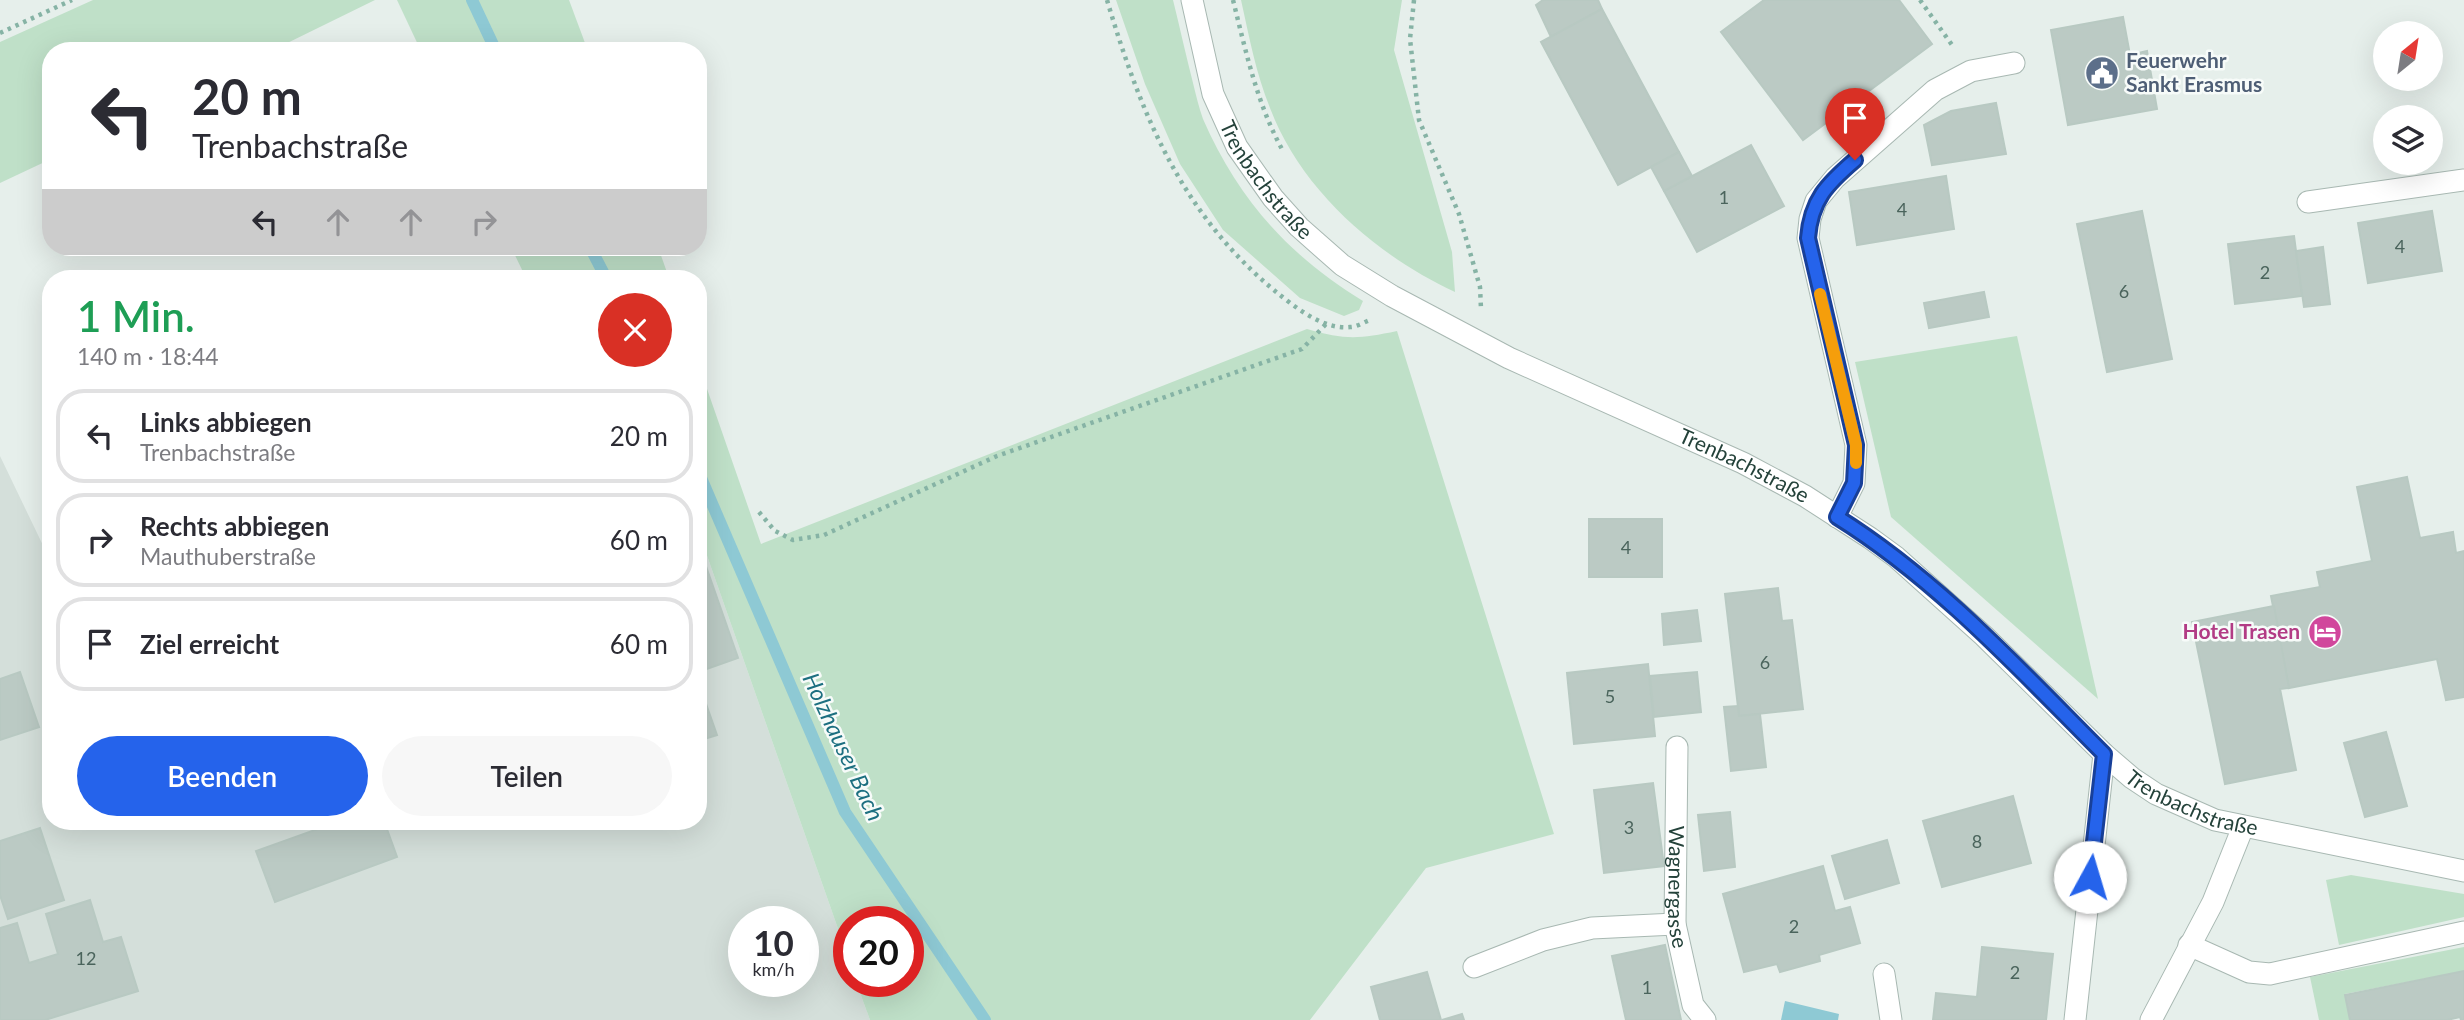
<!DOCTYPE html>
<html lang="de">
<head>
<meta charset="utf-8">
<style>
  body { margin:0; font-family:Lato,sans-serif; background:#f7f7f7; color:#2b2b33; height:100vh; display:flex; flex-direction:column; font-size:26px; white-space:nowrap }
  * { box-sizing:border-box; margin:0 }
  p { font-size:23px; color:#7c7c81 }
  .icon { flex:none; width:38px; height:38px; fill:none; stroke:currentColor; stroke-width:2; stroke-linecap:round; stroke-linejoin:round }
  .map { position:relative; flex:1; overflow:hidden }
  .panel { position:absolute; left:42px; top:270px; width:665px; height:560px; display:flex; flex-direction:column; background:#fff; border-radius:28px; box-shadow:0 7px 28px #0002 }
  .panel>* { flex:none }
  .top-card { position:absolute; left:42px; top:42px; width:665px; height:214px; border-radius:28px; box-shadow:0 7px 28px #0002; background:#fff; color:#2b2b33; overflow:hidden }
  .needle { width:46px; rotate:30deg }
  .fabs { position:absolute; left:2373px; top:21px; display:grid; gap:14px }
  .fabs a { display:grid; place-items:center; width:70px; height:70px; border-radius:50%; background:#fff; box-shadow:0 7px 28px #0002; font-size:35px }
  .speed { position:absolute; left:728px; top:906px; display:flex; gap:14px; font-size:35px; font-weight:700; text-align:center }
  .speed>* { display:grid; place-content:center; width:91px; height:91px; border-radius:50%; background:#fff; box-shadow:0 7px 28px #0002; line-height:1 }
  .speed small { font-size:18px; font-weight:400 }
  .speed .limit { border:10px solid #d22; background:#fff; color:#111 }
  .pin { position:absolute; display:grid; place-items:center; width:60px; height:60px; color:#fff; margin:-72px -30px; border-radius:50% 50% 50% 0; rotate:-45deg; box-shadow:0 0 7px #0007 }
  .pin .icon { rotate:45deg }
  .me { position:absolute; width:77px; margin:-38px; rotate:6deg; stroke-linejoin:round; filter:drop-shadow(0 0 5px #0008) }
  .turn { display:flex; align-items:center; gap:24px; height:147px; padding:0 35px; font-size:32px }
  .turn .icon { width:91px; height:91px; stroke-width:2.5 }
  .turn b { display:block; font-size:49px; line-height:60px }
  .lanes { display:flex; align-items:center; height:66px; padding:0 35px; background:#0003; justify-content:center; gap:35px; direction:ltr }
  .lanes .off { opacity:.35 }
  .round { display:grid; place-items:center; flex:none; width:74px; height:74px; border-radius:37px; background:#f7f7f7 }
  .overview { display:flex; align-items:center; justify-content:space-between; height:119px; padding:0 35px }
  h1 { font-size:42px; font-weight:600; line-height:52px; color:#1e9e55 }
  .primary-button { display:flex; gap:14px; margin-top:auto; padding:14px 35px }
  .primary-button a { flex:1; height:80px; border-radius:42px; background:#2563eb; color:#fff; font-size:28px; font-weight:600; line-height:80px; text-align:center }
  .primary-button a+a { background:#f7f7f7; color:#2b2b33 }
  ul { padding:0; list-style:none }
  li { display:flex; align-items:center; gap:21px; height:94px; margin:0 14px 10px; padding:0 21px; border:4px solid #e1e1e2; border-radius:28px }
  li div { flex:1 }
  li b { display:block; font-size:26px }
  li em { font-style:normal }
  .map>svg:first-child { display:block }
  .built { fill:#d4dfda; fill-rule:evenodd }
  .green { fill:#bfe0c8 }
  .water { fill:#8ec9d4 }
  .lines { fill:none; stroke-linecap:round; stroke-linejoin:round }
  .stream { stroke:#8ec9d4; stroke-width:12 }
  .building { fill:#bbcac4; stroke:#b8c9c2; stroke-width:2 }
  .minor-casing { stroke:#a8b8b2; stroke-width:23 }
  .path { stroke:#86b3a5; stroke-width:4.5; stroke-dasharray:3.5 5; stroke-linecap:butt }
  .minor { stroke:#fff; stroke-width:21 }
  .route-casing { stroke:#184099; stroke-width:18 }
  .route { stroke:#2563eb; stroke-width:12 }
  .slow { stroke:#f59e0b; stroke-width:12 }
  .labels { text-anchor:middle; stroke-width:5; stroke-linejoin:round; paint-order:stroke }
  .number-label { font-size:18px; fill:#4a645c }
  .service-label { font-size:21px; font-weight:bold; fill:#4e5e75; stroke:#f7fbf9; text-anchor:start }
  .street-label { font-size:21px; fill:#24423a; stroke:#f7fbf9 }
  .hotel-label { font-size:21px; font-weight:bold; fill:#b23c85; stroke:#f7fbf9; text-anchor:end }
  .water-label { font-size:23px; font-style:italic; fill:#1c6f80; stroke:#f7fbf9 }
</style>
</head>
<body>
<div class="map">
<svg width="2464" height="1020" viewBox="0 0 2464 1020">
  <rect width="100%" height="100%" fill="#e6efeb"/>
  <!-- built -->
  <path class="built" d="M0,456L51,562V821H698V530L849,960V982H856L870,1020H0ZM744,922H803V982H744Z"/>
  <!-- green -->
  <g class="green">
    <polygon points="93,0 375,0 271,51 51,51 51,159 0,183 0,42"/>
    <polygon points="397,0 569,0 588,51 421,51"/>
    <path d="M1116,0H1173C1180,28 1186,56 1193,83C1196,95 1199,108 1203,119C1238,199 1289,256 1363,301L1359,310L1344,316L1300,298L1223,230L1180,164L1145,84Z"/>
    <path d="M1241,0H1402L1394,50L1452,252L1455,292C1377,256 1301,190 1270,108C1256,74 1249,36 1241,0Z"/>
    <polygon points="511,247 658,247 669,278 526,278"/>
    <path d="M1307,329C1345,340 1359,339 1397,331L1554,834L1426,868L1310,1020H870L856,982H908V922H849V960L698,530V363L761,544Z"/>
    <polygon points="2017,336 2098,699 1891,517 1855,362"/>
    <polygon points="2351,875 2464,894 2464,917 2339,945 2326,880"/>
    <polygon points="2464,947 2464,971 2345,994 2350,1020 2319,1020 2310,977"/>
  </g>
  <!-- water -->
  <polygon class="water" points="1785,1001 1839,1014 1838,1020 1781,1020"/>
  <g class="lines">
    <!-- stream -->
    <g class="stream">
      <polyline points="472,0 496,51"/>
      <polyline points="590,247 606,278"/>
      <polyline points="698,471 845,812 985,1020"/>
    </g>
  </g>
  <!-- building -->
  <g class="building">
    <polygon points="1543,0 1598,0 1602,9 1551,37 1536,5"/>
    <polygon points="1764,0 1899,0 1932,44 1803,140 1721,32"/>
    <polygon points="1602,9 1679,152 1618,185 1541,42"/>
    <polygon points="2123,17 2130,55 2147,51 2157,109 2068,125 2051,30"/>
    <polygon points="1996,103 2006,154 1932,165 1924,125 1951,111"/>
    <polygon points="1751,145 1784,206 1697,252 1664,191"/>
    <polygon points="1679,152 1692,176 1664,191 1651,167"/>
    <polygon points="1946,176 1954,229 1857,245 1849,192"/>
    <polygon points="2142,211 2172,359 2107,372 2077,224"/>
    <polygon points="2432,211 2442,271 2368,283 2358,223"/>
    <polygon points="2294,236 2302,296 2235,304 2228,244"/>
    <polygon points="2323,247 2330,304 2304,307 2296,251"/>
    <polygon points="1984,292 1989,317 1929,328 1924,303"/>
    <polygon points="2407,477 2420,538 2453,532 2456,553 2464,551 2464,697 2446,700 2437,659 2289,688 2271,596 2320,587 2317,572 2372,561 2357,487"/>
    <rect x="1589" y="519" width="73" height="58"/>
    <polygon points="701,552 738,658 698,672 698,553"/>
    <polygon points="1778,588 1782,621 1792,620 1803,709 1739,716 1725,594"/>
    <polygon points="2274,606 2289,688 2280,689 2296,770 2225,784 2192,622"/>
    <polygon points="1697,610 1701,641 1664,645 1662,614"/>
    <polygon points="1648,664 1655,736 1574,744 1567,673"/>
    <polygon points="20,672 39,727 0,740 0,679"/>
    <polygon points="1697,672 1701,712 1654,717 1650,676"/>
    <polygon points="698,681 717,735 698,741"/>
    <polygon points="1738,706 1739,716 1760,714 1766,767 1731,771 1724,707"/>
    <polygon points="2386,732 2407,806 2365,817 2344,743"/>
    <polygon points="1653,783 1664,866 1604,873 1594,790"/>
    <polygon points="2013,796 2031,863 1942,887 1923,821"/>
    <polygon points="1730,812 1735,867 1704,871 1698,815"/>
    <polygon points="273,821 294,821 276,827"/>
    <polygon points="340,821 384,821 397,857 275,902 256,851"/>
    <polygon points="40,828 64,900 8,919 0,895 0,841"/>
    <polygon points="1887,840 1899,883 1845,899 1832,856"/>
    <polygon points="1823,866 1835,911 1850,907 1860,943 1819,955 1820,961 1780,972 1777,964 1744,972 1723,894"/>
    <polygon points="90,900 103,942 121,937 138,991 45,1020 0,1020 0,928 17,923 29,963 58,954 46,914"/>
    <polygon points="1665,945 1681,1020 1626,1020 1612,956"/>
    <polygon points="1982,947 2053,954 2046,1020 1933,1020 1936,993 1977,997"/>
    <polygon points="2464,971 2464,1020 2461,1020 2460,1017 2447,1020 2350,1020 2345,995"/>
    <polygon points="1427,972 1441,1020 1380,1020 1371,987"/>
    <polygon points="1462,1014 1464,1020 1442,1020"/>
  </g>
  <g class="lines">
    <!-- minor casing -->
    <g class="minor-casing">
      <g id="minor">
        <path id="s1" d="M1192,0L1213,94L1237,147L1273,198L1299,227L1342,265L1392,296L1509,358L1743,463L1805,496L1870,538L1896,557L1984,636L2104,754L2132,778L2156,794L2215,820L2464,871"/>
        <polyline points="2308,202 2464,180"/>
        <polyline points="1837,517 1854,483 1856,445 1808,238 1810,219 1816,201 1835,178 1935,90 1971,71 2014,63"/>
        <path id="s2" d="M1677,747L1675,924L1693,1005L1705,1020"/>
        <polyline points="2189,945 2249,972 2270,974 2464,932"/>
        <polyline points="1474,967 1543,940 1592,928 1675,924"/>
        <polyline points="1884,974 1891,1020"/>
        <polyline points="2075,1020 2104,754"/>
        <polyline points="2151,1020 2213,902 2243,827"/>
      </g>
    </g>
    <!-- path -->
    <g class="path">
      <path d="M1107,0C1141,114 1181,213 1275,291C1295,307 1323,330 1350,327C1357,327 1364,322 1370,320"/>
      <path d="M1233,0C1246,52 1257,104 1283,151"/>
      <polyline points="1414,0 1410,39 1419,120 1459,214 1480,287 1481,309"/>
      <polyline points="1920,0 1952,45"/>
      <polyline points="0,33 72,0"/>
      <polyline points="759,512 775,531 793,540 824,535 997,456 1302,349 1326,324"/>
    </g>
    <!-- minor -->
    <use href="#minor" class="minor"/>
  </g>
  <g class="lines">
    <!-- route casing -->
    <g class="route-casing">
      <path id="route" d="M1855,160C1827,184 1811,200 1808,238L1856,445L1854,483L1837,517C1938,580 2020,670 2104,754L2090,877"/>
    </g>
    <!-- route -->
    <use href="#route" class="route"/>
    <!-- slow -->
    <polyline class="slow" points="1820,294 1856,445 1856,463"/>
  </g>
  <!-- icons -->
  <defs>
    <g id="civic-disc" transform="scale(1.75)"><circle r="9.5" fill="#5c6f8a" stroke="#f7fbf9"/><path d="M-.6-6.5H3V-4.5H.6V-3L4-1V1h2V6H-6V1h2V-1L-.6-3ZM-1.2 2.5V6h2.4V2.5Z" fill="#fff"/></g>
    <g id="hotel-disc" transform="scale(1.75)"><circle r="9.5" fill="#d1479c" stroke="#f7fbf9"/><path d="M-6-4.5h1.5V1H6V5H4.5V3h-9V5H-6ZM-4 0a1.8 1.8 0 1 1 3.6 0ZM.5 0V-2.5h3Q6-2.5 6 0Z" fill="#fff"/></g>
  </defs>
  <g fill-rule="evenodd">
    <use href="#civic-disc" x="2102" y="73"/>
    <use href="#hotel-disc" x="2325" y="632"/>
  </g>
  <g class="labels">
    <!-- number labels -->
    <g class="number-label">
      <text x="1724" y="204">1</text>
      <text x="1902" y="216">4</text>
      <text x="2400" y="253">4</text>
      <text x="2265" y="279">2</text>
      <text x="2124" y="298">6</text>
      <text x="1626" y="554">4</text>
      <text x="1765" y="669">6</text>
      <text x="1610" y="703">5</text>
      <text x="1629" y="834">3</text>
      <text x="1977" y="848">8</text>
      <text x="1794" y="933">2</text>
      <text x="86" y="965">12</text>
      <text x="2015" y="979">2</text>
      <text x="1647" y="994">1</text>
    </g>
    <!-- service labels -->
    <g class="service-label">
      <text x="2126" y="68">Feuerwehr<tspan x="2126" dy="24">Sankt Erasmus</tspan></text>
    </g>
    <!-- street labels -->
    <g class="street-label">
      <text dy="7" stroke="none"><textPath href="#s1" startOffset="198">Trenbachstraße</textPath></text>
      <text dy="7" stroke="none"><textPath href="#s1" startOffset="763">Trenbachstraße</textPath></text>
      <text dy="7" stroke="none"><textPath href="#s1" startOffset="1330">Trenbachstraße</textPath></text>
      <text dy="7" stroke="none"><textPath href="#s2" startOffset="140">Wagnergasse</textPath></text>
    </g>
    <!-- hotel labels -->
    <g class="hotel-label">
      <text x="2300" y="639">Hotel Trasen</text>
    </g>
    <!-- water labels -->
    <g class="water-label">
      <text transform="translate(843 747) rotate(65)" y="8">Holzhauser Bach</text>
    </g>
  </g>
</svg>
<div class="fabs">
<a><svg class="needle" viewBox="-14 -14 28 28"><path d="M0-13l5 13h-10z" fill="#e53935"/><path d="M0 13l5-13h-10z" fill="#7c7c81"/></svg></a>
<a><svg class="icon" aria-label="layers" viewBox="0 0 24 24"><path d="M12 4l9 5-9 5-9-5zM3 14l9 5 9-5"/></svg></a>
</div>
<div class="speed"><div>10<small>km/h</small></div><div class="limit">20</div></div>
<div class="pin" style="left:1855px;top:160px;background:#d93025"><svg class="icon" aria-label="arrive" viewBox="0 0 24 24"><path d="M6 21V4h12l-3 4 3 4H6"/></svg></div>
<svg class="me" style="left:2090px;top:877px" viewBox="-20 -20 40 40"><circle r="19" fill="#fff"/><path d="M0-13L10 11 0 6-10 11z" fill="#2563eb"/></svg>
<div class="top-card">
<div class="turn"><svg class="icon" aria-label="left" viewBox="0 0 24 24"><path d="M17 20v-9H6M10 6l-5 5 5 5"/></svg><div><b>20 m</b>Trenbachstraße</div></div>
<div class="lanes"><svg class="icon" aria-label="left" viewBox="0 0 24 24"><path d="M17 20v-9H6M10 6l-5 5 5 5"/></svg><svg class="icon off" aria-label="ahead" viewBox="0 0 24 24"><path d="M12 20V5M6 11l6-6 6 6"/></svg><svg class="icon off" aria-label="ahead" viewBox="0 0 24 24"><path d="M12 20V5M6 11l6-6 6 6"/></svg><svg class="icon off" aria-label="right" viewBox="0 0 24 24"><path d="M7 20v-9h11M14 6l5 5-5 5"/></svg></div>
</div>
<section class="panel">
<div class="overview"><div><h1>1 Min.</h1><p>140 m · 18:44</p></div><a class="round" style="background:#d93025;color:#fff"><svg class="icon" aria-label="close" viewBox="0 0 24 24"><path d="M6 6l12 12M18 6L6 18"/></svg></a></div>
<ul>
<li><svg class="icon" aria-label="left" viewBox="0 0 24 24"><path d="M17 20v-9H6M10 6l-5 5 5 5"/></svg><div><b>Links abbiegen</b><p>Trenbachstraße</p></div><em>20 m</em></li>
<li><svg class="icon" aria-label="right" viewBox="0 0 24 24"><path d="M7 20v-9h11M14 6l5 5-5 5"/></svg><div><b>Rechts abbiegen</b><p>Mauthuberstraße</p></div><em>60 m</em></li>
<li><svg class="icon" aria-label="arrive" viewBox="0 0 24 24"><path d="M6 21V4h12l-3 4 3 4H6"/></svg><div><b>Ziel erreicht</b></div><em>60 m</em></li>
</ul>
<div class="primary-button"><a>Beenden</a><a>Teilen</a></div>
</section>
</div>
</body>
</html>
